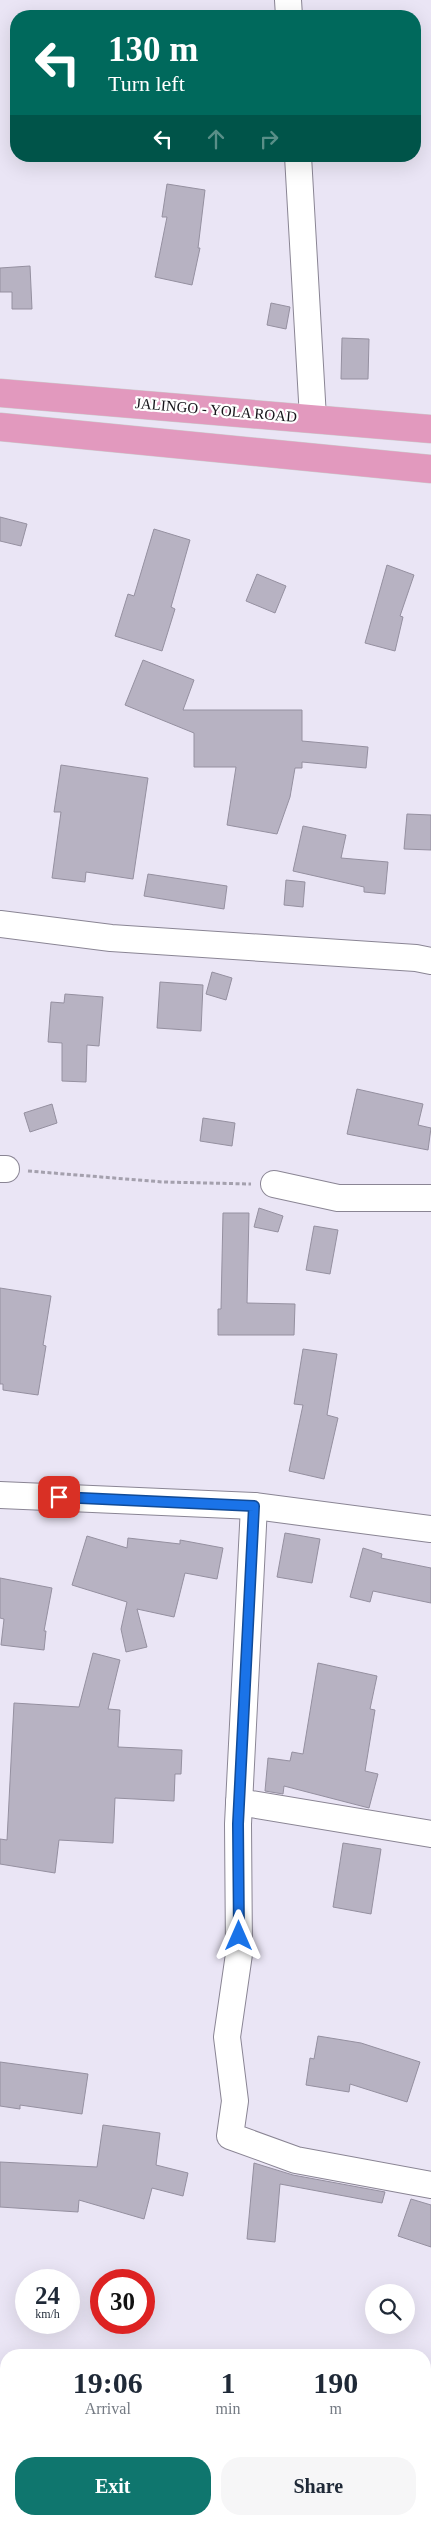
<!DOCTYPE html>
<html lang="en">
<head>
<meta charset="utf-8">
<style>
  body { margin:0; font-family:"Times New Roman",serif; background:#f6f6f7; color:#1f2937; height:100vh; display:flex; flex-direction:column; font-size:19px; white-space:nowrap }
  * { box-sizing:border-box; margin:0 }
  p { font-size:16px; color:#747a83 }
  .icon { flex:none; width:28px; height:28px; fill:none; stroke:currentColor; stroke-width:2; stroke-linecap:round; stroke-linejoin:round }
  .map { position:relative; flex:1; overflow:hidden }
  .details { position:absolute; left:0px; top:2349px; width:431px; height:176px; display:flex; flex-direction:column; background:#fff; border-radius:20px 20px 0 0; box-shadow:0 5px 20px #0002 }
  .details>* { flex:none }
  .banner { position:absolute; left:10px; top:10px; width:411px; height:152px; border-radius:20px; box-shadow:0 5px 20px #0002; background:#00695c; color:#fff; overflow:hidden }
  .controls { position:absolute; left:365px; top:2284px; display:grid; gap:10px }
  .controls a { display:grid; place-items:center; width:50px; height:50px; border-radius:50%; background:#fff; box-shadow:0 5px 20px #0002; font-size:25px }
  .speed { position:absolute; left:15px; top:2269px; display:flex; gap:10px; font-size:25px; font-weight:700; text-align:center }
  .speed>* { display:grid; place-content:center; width:65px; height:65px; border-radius:50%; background:#fff; box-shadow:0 5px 20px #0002; line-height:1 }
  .speed small { font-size:12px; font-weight:400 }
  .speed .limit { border:8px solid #d22; background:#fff; color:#111 }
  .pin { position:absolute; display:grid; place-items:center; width:42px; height:42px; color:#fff; margin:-21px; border-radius:10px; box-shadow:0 2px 8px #0006 }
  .me { position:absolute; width:55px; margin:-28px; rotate:0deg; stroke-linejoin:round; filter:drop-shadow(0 0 4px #0008) }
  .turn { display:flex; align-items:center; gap:18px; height:105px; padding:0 15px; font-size:22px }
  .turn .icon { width:65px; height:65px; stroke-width:2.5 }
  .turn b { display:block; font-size:35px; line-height:42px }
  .lanes { display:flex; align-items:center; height:48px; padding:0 15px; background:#0003; justify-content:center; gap:25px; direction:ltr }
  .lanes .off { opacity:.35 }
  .eta { display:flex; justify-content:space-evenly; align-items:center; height:85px; text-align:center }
  .eta b { font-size:30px; font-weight:800; line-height:35px }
  .cta { display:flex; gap:10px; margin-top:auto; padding:10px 15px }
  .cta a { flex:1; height:58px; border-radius:20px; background:#0f766e; color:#fff; font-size:20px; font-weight:800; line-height:58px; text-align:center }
  .cta a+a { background:#f6f6f7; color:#1f2937 }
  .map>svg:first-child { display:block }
  .building { fill:#b7b2c2; stroke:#9590a0 }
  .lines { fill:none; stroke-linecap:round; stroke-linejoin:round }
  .minor-casing { stroke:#8a8594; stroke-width:28 }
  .highway-casing { stroke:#cccbcc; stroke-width:29 }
  .path { stroke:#a4a0ad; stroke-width:3; stroke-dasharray:4 2.5; stroke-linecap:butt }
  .minor { stroke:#fff; stroke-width:26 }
  .highway { stroke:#e299be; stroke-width:28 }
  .route-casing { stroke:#114b97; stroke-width:12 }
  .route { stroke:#1a73e8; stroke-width:9 }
  .labels { text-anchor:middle; stroke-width:4.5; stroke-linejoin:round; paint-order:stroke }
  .street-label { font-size:15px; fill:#151419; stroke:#fff }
</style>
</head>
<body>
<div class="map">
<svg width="431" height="2524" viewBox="0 0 431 2524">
  <rect width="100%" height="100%" fill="#eae5f5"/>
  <!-- building -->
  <g class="building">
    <polygon points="167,184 205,190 198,248 200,248 192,285 155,277 167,217 162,217"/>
    <polygon points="30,266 32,309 12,309 12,292 0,292 0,268"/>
    <polygon points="271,303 290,307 286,329 267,325"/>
    <polygon points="342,338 369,339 368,379 341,379"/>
    <polygon points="0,517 27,524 21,546 0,541"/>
    <polygon points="154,529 190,540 171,607 175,609 162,651 115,636 128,594 134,596"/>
    <polygon points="387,565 414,575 400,616 403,617 395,651 365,643"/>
    <polygon points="257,574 286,586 275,613 246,601"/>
    <polygon points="143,660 194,680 183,710 302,710 302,741 368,747 366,768 302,762 302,768 295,768 290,797 277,834 227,825 236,767 194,767 194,733 125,705"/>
    <polygon points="61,765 148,778 133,879 86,872 85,882 52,878 61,812 54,812"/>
    <polygon points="407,814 431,815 431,850 404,849"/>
    <polygon points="303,826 346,835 341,858 388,862 385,894 364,892 364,887 293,871"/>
    <polygon points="148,874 227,886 224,909 144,896"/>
    <polygon points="286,880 305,882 303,907 284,905"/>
    <polygon points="212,972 232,978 226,1000 206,994"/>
    <polygon points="160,982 203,985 201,1031 157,1028"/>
    <polygon points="65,994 103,997 99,1046 87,1045 86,1082 62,1081 62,1043 48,1042 51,1002 64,1003"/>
    <polygon points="357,1089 423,1104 418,1125 431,1128 428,1150 347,1134"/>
    <polygon points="52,1104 57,1123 30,1132 24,1113"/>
    <polygon points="203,1118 235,1123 232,1146 200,1141"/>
    <polygon points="259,1208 283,1216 278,1232 254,1227"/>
    <polygon points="223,1213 249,1213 247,1303 295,1304 294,1335 218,1335 218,1309 221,1309"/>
    <polygon points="314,1226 338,1230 330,1274 306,1270"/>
    <polygon points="0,1288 51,1296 43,1345 46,1346 38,1395 3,1390 3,1384 0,1384"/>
    <polygon points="303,1349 337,1354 327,1415 338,1418 324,1479 289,1471 303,1405 294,1404"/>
    <polygon points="285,1533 320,1539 312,1583 277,1577"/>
    <polygon points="87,1536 127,1548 128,1538 180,1544 180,1540 223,1548 217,1579 185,1573 174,1617 137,1609 147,1647 126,1652 121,1629 127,1602 72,1585"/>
    <polygon points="363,1548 382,1554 381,1558 431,1568 431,1603 373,1591 370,1602 350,1597"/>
    <polygon points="0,1578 52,1588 44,1631 46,1631 44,1650 1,1645 4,1619 0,1618"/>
    <polygon points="93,1653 120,1660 108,1709 120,1710 118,1747 182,1750 181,1774 175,1774 174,1801 115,1798 113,1843 59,1840 55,1873 0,1864 0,1839 7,1840 14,1703 79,1707"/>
    <polygon points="318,1663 377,1676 370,1709 375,1710 365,1771 378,1774 369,1808 284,1786 283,1794 265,1791 268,1758 290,1761 292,1752 303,1754"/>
    <polygon points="343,1843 381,1849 371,1914 333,1907"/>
    <polygon points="318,2036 361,2043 420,2062 407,2102 350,2084 349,2092 306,2085 310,2058 314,2059"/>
    <polygon points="0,2062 88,2074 82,2114 20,2105 20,2109 0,2106"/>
    <polygon points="103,2125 160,2133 156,2165 188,2173 183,2196 152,2188 144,2219 79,2200 78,2212 0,2207 0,2162 97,2167"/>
    <polygon points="254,2163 293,2175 385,2192 382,2203 280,2184 275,2242 247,2239"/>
    <polygon points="411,2199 431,2205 431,2247 398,2236"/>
  </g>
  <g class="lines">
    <!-- minor casing -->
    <g class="minor-casing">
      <g id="minor">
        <polyline points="288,0 289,16"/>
        <polyline points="298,156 313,418"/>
        <polyline points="0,924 111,938 416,958 431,961"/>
        <polyline points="0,1169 6,1169"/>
        <polyline points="274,1184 338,1198 431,1198"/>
        <polyline points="0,1495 254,1506 431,1529"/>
        <polyline points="254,1506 238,1824 239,1954 227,2037 235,2101 230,2136 296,2160 431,2185"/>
        <polyline points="239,1802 431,1834"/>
      </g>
    </g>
    <!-- highway casing -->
    <g class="highway-casing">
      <g id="highway">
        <polyline points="0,393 431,429"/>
        <polyline points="0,427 431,469"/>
      </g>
    </g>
    <!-- path -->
    <polyline class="path" points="28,1171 163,1182 251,1184"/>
    <!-- minor -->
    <use href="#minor" class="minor"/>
    <!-- highway -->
    <use href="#highway" class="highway"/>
  </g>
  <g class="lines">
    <!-- route casing -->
    <g class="route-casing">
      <polyline id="route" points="59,1497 254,1506 238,1824 239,1936"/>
    </g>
    <!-- route -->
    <use href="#route" class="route"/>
  </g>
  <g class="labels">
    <!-- street labels -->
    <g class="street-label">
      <text transform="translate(216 410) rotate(5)" y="5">JALINGO - YOLA ROAD</text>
    </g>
  </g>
</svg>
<div class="controls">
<a><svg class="icon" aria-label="search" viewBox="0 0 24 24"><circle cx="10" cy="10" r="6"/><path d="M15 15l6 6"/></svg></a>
</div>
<div class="speed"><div>24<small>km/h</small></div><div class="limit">30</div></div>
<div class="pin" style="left:59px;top:1497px;background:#d93025"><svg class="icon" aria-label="arrive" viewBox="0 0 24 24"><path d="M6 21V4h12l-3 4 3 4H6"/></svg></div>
<svg class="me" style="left:239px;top:1936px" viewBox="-20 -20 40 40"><path d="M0-17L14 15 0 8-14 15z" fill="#1a73e8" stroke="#fff" stroke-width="4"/></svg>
<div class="banner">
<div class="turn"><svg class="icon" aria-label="left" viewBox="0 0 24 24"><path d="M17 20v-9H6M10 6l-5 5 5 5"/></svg><div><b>130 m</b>Turn left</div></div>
<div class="lanes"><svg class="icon" aria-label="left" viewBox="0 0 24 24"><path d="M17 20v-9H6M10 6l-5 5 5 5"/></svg><svg class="icon off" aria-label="ahead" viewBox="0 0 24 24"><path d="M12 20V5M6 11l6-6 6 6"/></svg><svg class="icon off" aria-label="right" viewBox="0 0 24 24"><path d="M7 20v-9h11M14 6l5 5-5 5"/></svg></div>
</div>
<section class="details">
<div class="eta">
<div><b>19:06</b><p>Arrival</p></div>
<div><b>1</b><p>min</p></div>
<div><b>190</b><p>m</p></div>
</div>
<div class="cta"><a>Exit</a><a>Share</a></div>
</section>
</div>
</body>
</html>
